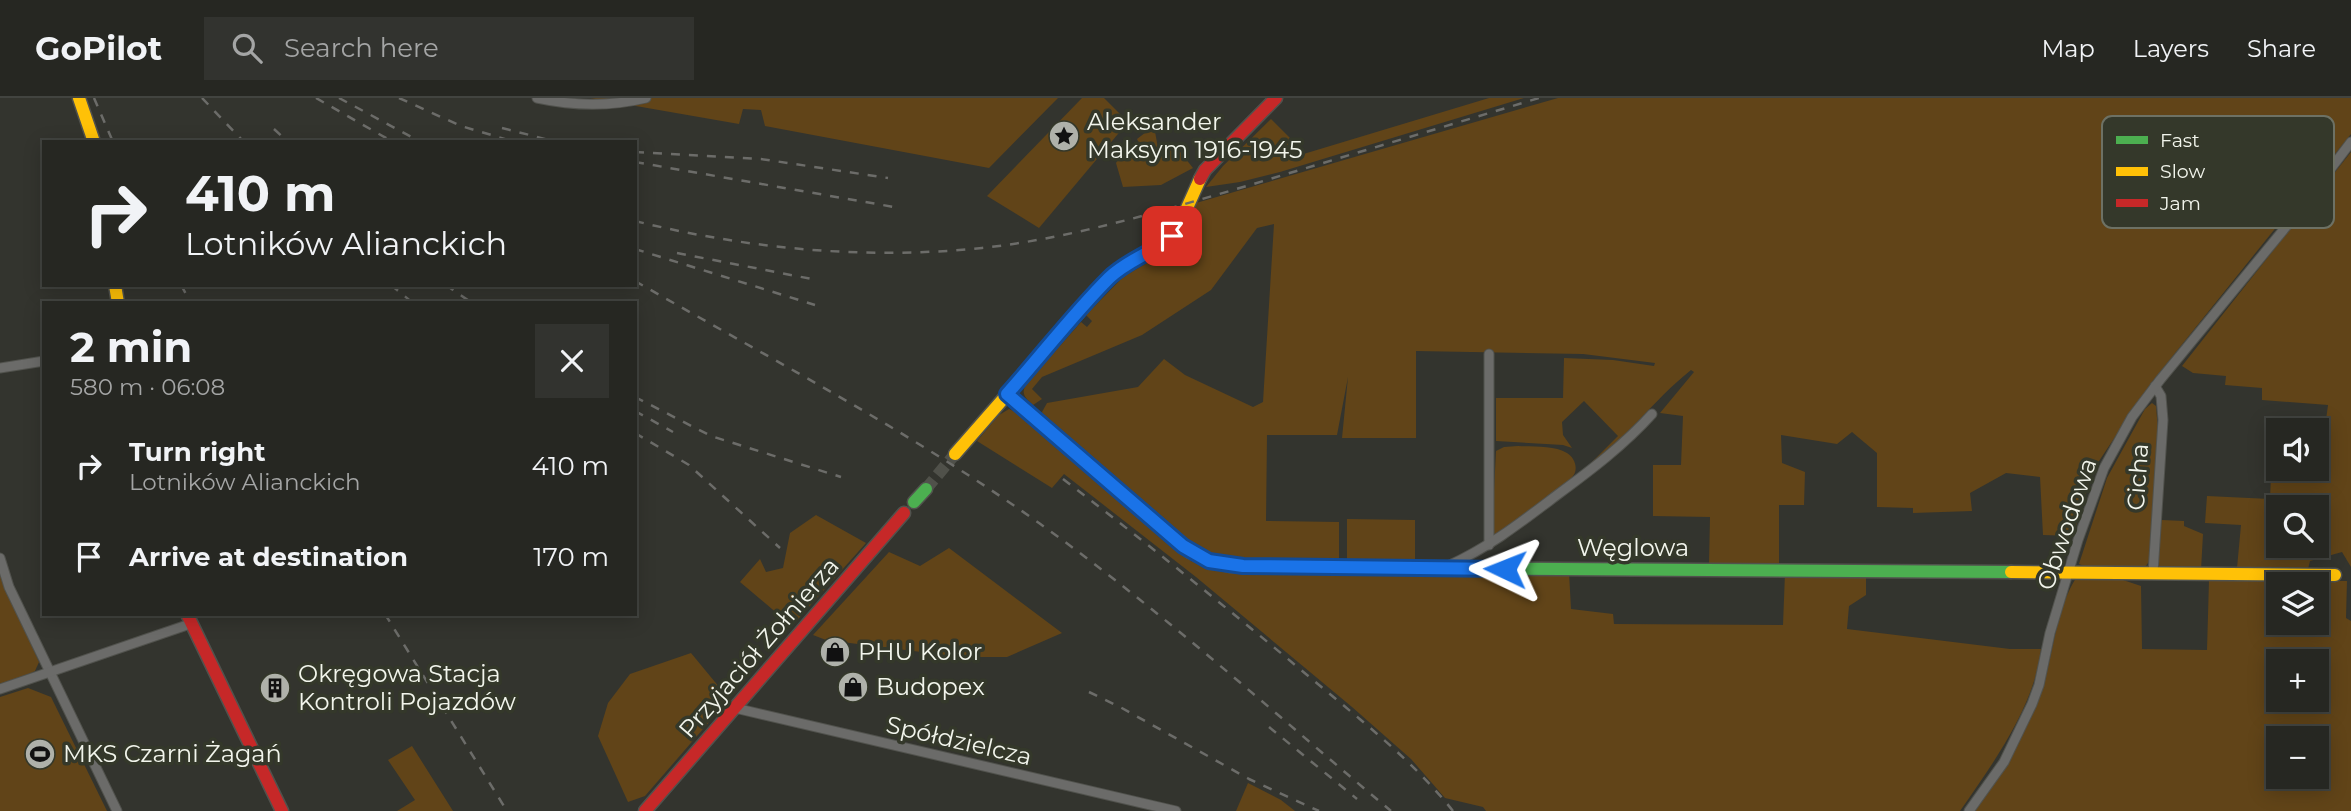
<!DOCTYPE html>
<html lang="en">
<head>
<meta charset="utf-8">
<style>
  body { margin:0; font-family:Montserrat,sans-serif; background:#32332f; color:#f1f3f6; height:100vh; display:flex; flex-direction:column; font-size:26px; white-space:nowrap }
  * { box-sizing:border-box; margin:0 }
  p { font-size:23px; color:#a4a5a5 }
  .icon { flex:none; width:38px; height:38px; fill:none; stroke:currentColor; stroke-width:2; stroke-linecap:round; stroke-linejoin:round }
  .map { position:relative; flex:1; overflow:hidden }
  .drawer { position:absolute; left:42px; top:203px; width:595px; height:315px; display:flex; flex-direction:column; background:#262722; border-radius:0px; box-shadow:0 4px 18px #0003,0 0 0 2px #424440 }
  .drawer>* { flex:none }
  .banner { position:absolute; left:42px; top:42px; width:595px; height:147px; border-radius:0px; box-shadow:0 4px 18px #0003,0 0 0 2px #424440; background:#262722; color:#f1f3f6; overflow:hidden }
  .controls { position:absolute; left:2266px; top:320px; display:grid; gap:14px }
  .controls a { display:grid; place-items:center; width:63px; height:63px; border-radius:0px; background:#262722; box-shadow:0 4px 18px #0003,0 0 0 2px #424440; font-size:35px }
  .pin { position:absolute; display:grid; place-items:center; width:60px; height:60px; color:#fff; margin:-30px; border-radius:14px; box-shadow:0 4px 10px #0006 }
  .me { position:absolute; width:77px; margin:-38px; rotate:272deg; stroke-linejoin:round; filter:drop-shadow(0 0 5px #0008) }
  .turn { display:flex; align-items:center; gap:24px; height:147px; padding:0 28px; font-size:32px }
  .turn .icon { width:91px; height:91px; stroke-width:2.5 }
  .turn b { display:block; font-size:49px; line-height:60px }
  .round { display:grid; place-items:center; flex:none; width:74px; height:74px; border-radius:0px; background:#32332f }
  .summary { display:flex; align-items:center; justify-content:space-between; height:119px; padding:0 28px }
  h1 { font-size:42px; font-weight:700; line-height:52px }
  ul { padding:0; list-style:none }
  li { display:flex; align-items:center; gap:21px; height:91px; padding:0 28px }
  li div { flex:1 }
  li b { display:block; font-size:26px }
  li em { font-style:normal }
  header { display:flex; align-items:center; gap:42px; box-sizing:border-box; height:98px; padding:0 35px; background:#262722; border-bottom:2px solid #424440 }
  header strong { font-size:33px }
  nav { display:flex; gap:38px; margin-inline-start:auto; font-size:24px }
  .search { width:490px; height:63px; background:#32332f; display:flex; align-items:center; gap:18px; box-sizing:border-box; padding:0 24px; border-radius:0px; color:#a4a5a5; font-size:26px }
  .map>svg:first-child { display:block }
  .green { fill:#614418; fill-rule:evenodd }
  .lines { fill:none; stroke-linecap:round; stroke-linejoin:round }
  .secondary-tunnel { stroke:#50514a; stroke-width:12; stroke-dasharray:12 6; stroke-linecap:butt }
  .street-casing { stroke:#51524d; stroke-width:11 }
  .fast-casing { stroke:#51524d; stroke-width:15 }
  .slow-casing { stroke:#51524d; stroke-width:15 }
  .jam-casing { stroke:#51524d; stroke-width:15 }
  .street { stroke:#6b6b69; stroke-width:9 }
  .fast { stroke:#4caf50; stroke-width:12 }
  .slow { stroke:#ffc107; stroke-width:12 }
  .jam { stroke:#c62828; stroke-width:12 }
  .rail { stroke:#6c6c69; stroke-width:2.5; stroke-dasharray:9 9; stroke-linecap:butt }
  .route-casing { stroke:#114b97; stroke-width:18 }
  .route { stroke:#1a73e8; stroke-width:12 }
  .labels { text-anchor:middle; stroke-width:7; stroke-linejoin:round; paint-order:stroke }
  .poi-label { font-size:24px; fill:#f2f5ec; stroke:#34382a; text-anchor:start }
  .street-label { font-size:24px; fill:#f2f5ec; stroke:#34382a }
  .key { fill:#34382a; stroke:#6d7164; stroke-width:2 }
  .key-label { font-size:19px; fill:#f2f5ec }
</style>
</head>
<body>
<header>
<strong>GoPilot</strong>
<div class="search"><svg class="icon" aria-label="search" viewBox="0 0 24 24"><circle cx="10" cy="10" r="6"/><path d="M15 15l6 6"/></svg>Search here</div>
<nav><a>Map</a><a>Layers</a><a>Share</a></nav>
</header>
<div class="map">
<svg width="2351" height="713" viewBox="0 0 2351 713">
  <rect width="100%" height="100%" fill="#33342e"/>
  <!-- green -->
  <g class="green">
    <polygon points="590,0 1058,0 989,70 765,28 761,12 743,11 739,26"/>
    <polygon points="1082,0 1104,0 1128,24 1039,130 987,98"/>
    <polygon points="1489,0 1524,0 1280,74 1240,84 1206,89 1223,68 1271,21 1294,44 1287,61"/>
    <path d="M1558,0H2351V36L2151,285L2093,372L2073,438L2043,437L2040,379L2006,375L1970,395L1972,413L1913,415V410L1877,409V355L1852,334L1837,346L1781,337L1782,365L1805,374L1804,407H1779V465L1709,466L1710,419L1653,418V367H1681L1683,318L1660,315L1694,274L1691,272C1652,303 1627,341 1585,371L1618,338L1584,303L1562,324L1563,337L1572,350L1563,347L1496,343V300H1563L1564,260L1613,262L1654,268L1655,265L1583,256L1416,253V340H1342L1348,279L1337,337H1267L1266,423L1339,424V462L1229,464L1200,456L1043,323L1042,314L1047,305L1138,289L1164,261L1185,277L1253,309L1263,304L1274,126L1257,130L1211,192L1142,237L1042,279L1032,291L1042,301L1033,307C1025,300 1020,295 1027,285L1081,224L1087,229L1092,223L1086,217L1123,179L1174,149L1186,131L1196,105Z"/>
    <polygon points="1154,28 1158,50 1173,53 1177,50 1193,70 1161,87 1123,89 1116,65 1121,57 1146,59 1137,41"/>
    <path d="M2351,54V469L2342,454L2310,463L2308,471L2237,470L2241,427L2205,425L2207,398L2270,401L2271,377H2265L2268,338H2274L2275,319L2326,322L2328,307L2262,302V290L2225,287L2226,278L2193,275L2182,268ZM2278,332H2317V371H2278ZM2278,410H2317V448H2278Z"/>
    <path d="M2152,305L2156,308L2158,332L2151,461L2145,469C2124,470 2099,475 2079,466L2107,380L2145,311Z"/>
    <path d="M1009,311L1018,315L1020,314L1172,444L1191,463L1206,468L1569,474L1571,511L1613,516L1614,526L1783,527L1785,475H1866V497L1849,508L1847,531L2010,551H2041C2035,608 1992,667 1960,713H1486L1483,709L1445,700L1411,661L1352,609L1196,479L1064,376L1052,390L977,343L999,317Z"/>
    <path d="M1518,348C1533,349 1554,347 1567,355C1574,359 1579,370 1573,378C1560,396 1515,425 1496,439L1492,433L1496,353L1504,349Z"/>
    <polygon points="816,417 866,445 792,528 740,484 760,461 766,474 783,470 790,435"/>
    <polygon points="1347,421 1415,422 1415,464 1347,464"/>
    <polygon points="2162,422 2184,423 2184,428 2203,436 2201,472 2158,470 2160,423"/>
    <polygon points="949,450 1062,535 1007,559 961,559 826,542 813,537 889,454 920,468"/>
    <polygon points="0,476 39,564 35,573 31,575 0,586"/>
    <path d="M2114,479L2141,488L2142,551L2207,552L2209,482L2347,483L2346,520L2351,523V713H1975C2003,668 2033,626 2047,573C2055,542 2058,509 2076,480ZM2278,486H2317V525H2278ZM2278,564H2317V602H2278ZM2278,640H2317V679H2278Z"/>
    <polygon points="691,555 729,601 645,698 628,704 598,638 608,605 630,576"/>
    <polygon points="28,590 51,599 107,713 0,713 0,599"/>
    <polygon points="412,648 453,713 397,713 415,702 388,662"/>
    <polygon points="1248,685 1281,702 1295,713 1236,713"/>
  </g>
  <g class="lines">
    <!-- secondary-tunnel -->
    <polyline class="secondary-tunnel" points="926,391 955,356"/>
    <!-- street casing -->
    <g class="street-casing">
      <g id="street">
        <path d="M537,0C574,8 608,9 646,0"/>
        <polyline points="1489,256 1489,447"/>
        <polyline points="0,270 44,263"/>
        <polyline points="0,460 9,489 117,713"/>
        <path d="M1448,468C1491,448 1520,425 1557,397C1591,372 1624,347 1652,316"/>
        <polyline points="2153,475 2163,322 2161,298 2155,288"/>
        <polyline points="0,591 190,526"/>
        <polyline points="735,610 1176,713"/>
        <polyline points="1969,713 2004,664 2032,606 2039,587 2050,535 2078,442 2104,370 2132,319 2160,282 2294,119 2351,44"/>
      </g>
    </g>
    <!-- fast casing -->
    <g class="fast-casing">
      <g id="fast">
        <polyline points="914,404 926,391"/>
        <polyline points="1421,470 2011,474"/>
      </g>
    </g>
    <!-- slow casing -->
    <g class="slow-casing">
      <g id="slow">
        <polyline points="79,0 94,44"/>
        <polyline points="115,187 118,205"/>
        <polyline points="955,356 1109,180 1173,136 1182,121 1200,81"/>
        <polyline points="2011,474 2335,477"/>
      </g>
    </g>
    <!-- jam casing -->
    <g class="jam-casing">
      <g id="jam">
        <polyline points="1200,81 1205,72 1276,0"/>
        <polyline points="1007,296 1190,454 1209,463 1230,468 1421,470"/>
        <polyline points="187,516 282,713"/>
        <polyline points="645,713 904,415"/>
      </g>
    </g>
    <!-- street -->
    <use href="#street" class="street"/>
    <!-- fast -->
    <use href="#fast" class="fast"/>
    <!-- slow -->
    <use href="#slow" class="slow"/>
    <!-- jam -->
    <use href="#jam" class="jam"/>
    <!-- rail -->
    <g class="rail">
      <polyline points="94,0 113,44"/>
      <polyline points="202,0 244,44"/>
      <polyline points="316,0 393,44"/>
      <polyline points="339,0 421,44"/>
      <polyline points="399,0 461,28 515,44"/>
      <polyline points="502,30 557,44"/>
      <polyline points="274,31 288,44"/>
      <polyline points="635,54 761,61 888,80"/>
      <polyline points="635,64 894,109"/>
      <path d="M635,123C749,151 865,162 982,150C1074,140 1161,113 1250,87C1346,58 1443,29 1539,0"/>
      <polyline points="635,151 815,207"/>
      <polyline points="677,155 817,182"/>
      <path d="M635,183C771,261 911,334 1039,425C1162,513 1275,616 1391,713"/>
      <polyline points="181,187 191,205"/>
      <polyline points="391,187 413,205"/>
      <polyline points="446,187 472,205"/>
      <polyline points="635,299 711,338 841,379"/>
      <polyline points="635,313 673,334"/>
      <polyline points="635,335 689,367 780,450"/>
      <path d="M1063,381C1148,446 1231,513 1313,582C1362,623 1413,663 1453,713"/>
      <polyline points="385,516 507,713"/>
      <polyline points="1089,594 1120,609 1249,681 1319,713"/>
      <polyline points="1269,629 1357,701"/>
    </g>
  </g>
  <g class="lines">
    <!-- route casing -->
    <g class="route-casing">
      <path id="route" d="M1172,138C1153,155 1127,162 1109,180C1073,216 1041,258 1007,296L1183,448L1209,463L1243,468L1505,471"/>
    </g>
    <!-- route -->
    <use href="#route" class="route"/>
  </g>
  <!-- icons -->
  <defs>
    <g id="sight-disc" transform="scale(1.575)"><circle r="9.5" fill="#afb1aa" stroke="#34382a"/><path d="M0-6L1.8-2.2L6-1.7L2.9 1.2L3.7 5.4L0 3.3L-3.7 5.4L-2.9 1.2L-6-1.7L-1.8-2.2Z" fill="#111"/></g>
    <g id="shop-disc" transform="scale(1.575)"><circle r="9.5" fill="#afb1aa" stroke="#34382a"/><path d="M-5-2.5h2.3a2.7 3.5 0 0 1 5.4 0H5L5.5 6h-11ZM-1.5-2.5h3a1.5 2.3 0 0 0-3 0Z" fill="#111"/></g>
    <g id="building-disc" transform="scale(1.575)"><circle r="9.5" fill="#afb1aa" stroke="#34382a"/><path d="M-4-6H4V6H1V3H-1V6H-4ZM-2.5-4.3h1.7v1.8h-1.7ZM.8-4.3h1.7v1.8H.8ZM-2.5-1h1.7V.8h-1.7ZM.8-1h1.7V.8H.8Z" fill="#111"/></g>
    <g id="stadium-disc" transform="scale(1.575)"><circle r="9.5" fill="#afb1aa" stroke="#34382a"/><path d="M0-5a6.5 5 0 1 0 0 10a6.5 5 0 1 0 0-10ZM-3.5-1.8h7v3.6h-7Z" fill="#111"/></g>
  </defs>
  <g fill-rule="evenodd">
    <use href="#sight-disc" x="1064" y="38"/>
    <use href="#shop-disc" x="835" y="554"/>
    <use href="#shop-disc" x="853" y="589"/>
    <use href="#building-disc" x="275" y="590"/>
    <use href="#stadium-disc" x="40" y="656"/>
  </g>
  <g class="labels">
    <!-- poi labels -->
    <g class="poi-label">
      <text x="1087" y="32">Aleksander<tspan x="1087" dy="28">Maksym 1916-1945</tspan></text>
      <text x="858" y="562">PHU Kolor</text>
      <text x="298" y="584">Okręgowa Stacja<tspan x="298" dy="28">Kontroli Pojazdów</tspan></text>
      <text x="876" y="597">Budopex</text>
      <text x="63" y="664">MKS Czarni Żagań</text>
    </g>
    <!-- street labels -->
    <g class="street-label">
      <text transform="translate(2138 379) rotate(-86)" y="8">Cicha</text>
      <text transform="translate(2067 426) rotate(-71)" y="8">Obwodowa</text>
      <text x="1633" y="458">Węglowa</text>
      <text transform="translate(759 550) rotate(-49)" y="8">Przyjaciół Żołnierza</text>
      <text transform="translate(959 643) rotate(13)" y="8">Spółdzielcza</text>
    </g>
  </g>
  <!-- legend -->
  <rect x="2102" y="18" width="232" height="112" rx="10" class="key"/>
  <rect x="2116" y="38" width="32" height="8" fill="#4caf50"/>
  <rect x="2116" y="69" width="32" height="9" fill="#ffc107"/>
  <rect x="2116" y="101" width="32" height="8" fill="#c62828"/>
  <g class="key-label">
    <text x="2160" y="49">Fast</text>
    <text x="2160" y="80">Slow</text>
    <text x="2160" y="112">Jam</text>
  </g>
</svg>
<div class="controls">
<a><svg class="icon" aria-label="sound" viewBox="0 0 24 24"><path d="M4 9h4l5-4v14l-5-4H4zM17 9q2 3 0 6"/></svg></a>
<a><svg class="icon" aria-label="search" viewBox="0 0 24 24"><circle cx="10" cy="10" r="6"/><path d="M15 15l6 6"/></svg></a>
<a><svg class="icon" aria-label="layers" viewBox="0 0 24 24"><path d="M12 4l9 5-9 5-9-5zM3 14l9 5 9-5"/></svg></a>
<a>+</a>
<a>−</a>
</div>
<div class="pin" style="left:1172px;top:138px;background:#d93025"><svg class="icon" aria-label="arrive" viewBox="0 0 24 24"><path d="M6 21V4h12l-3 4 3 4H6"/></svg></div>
<svg class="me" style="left:1505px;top:471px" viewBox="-20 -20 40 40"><path d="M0-17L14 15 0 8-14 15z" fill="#1a73e8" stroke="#fff" stroke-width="4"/></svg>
<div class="banner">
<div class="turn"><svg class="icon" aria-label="right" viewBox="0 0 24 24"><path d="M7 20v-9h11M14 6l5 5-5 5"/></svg><div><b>410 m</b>Lotników Alianckich</div></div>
</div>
<section class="drawer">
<div class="summary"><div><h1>2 min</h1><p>580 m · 06:08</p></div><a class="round"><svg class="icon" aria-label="close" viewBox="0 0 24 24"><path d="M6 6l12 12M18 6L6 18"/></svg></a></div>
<ul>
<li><svg class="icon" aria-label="right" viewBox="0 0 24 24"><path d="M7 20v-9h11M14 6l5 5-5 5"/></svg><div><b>Turn right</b><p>Lotników Alianckich</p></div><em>410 m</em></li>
<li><svg class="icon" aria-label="arrive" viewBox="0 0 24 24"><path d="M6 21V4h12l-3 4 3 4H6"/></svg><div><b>Arrive at destination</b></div><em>170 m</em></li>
</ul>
</section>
</div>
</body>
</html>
